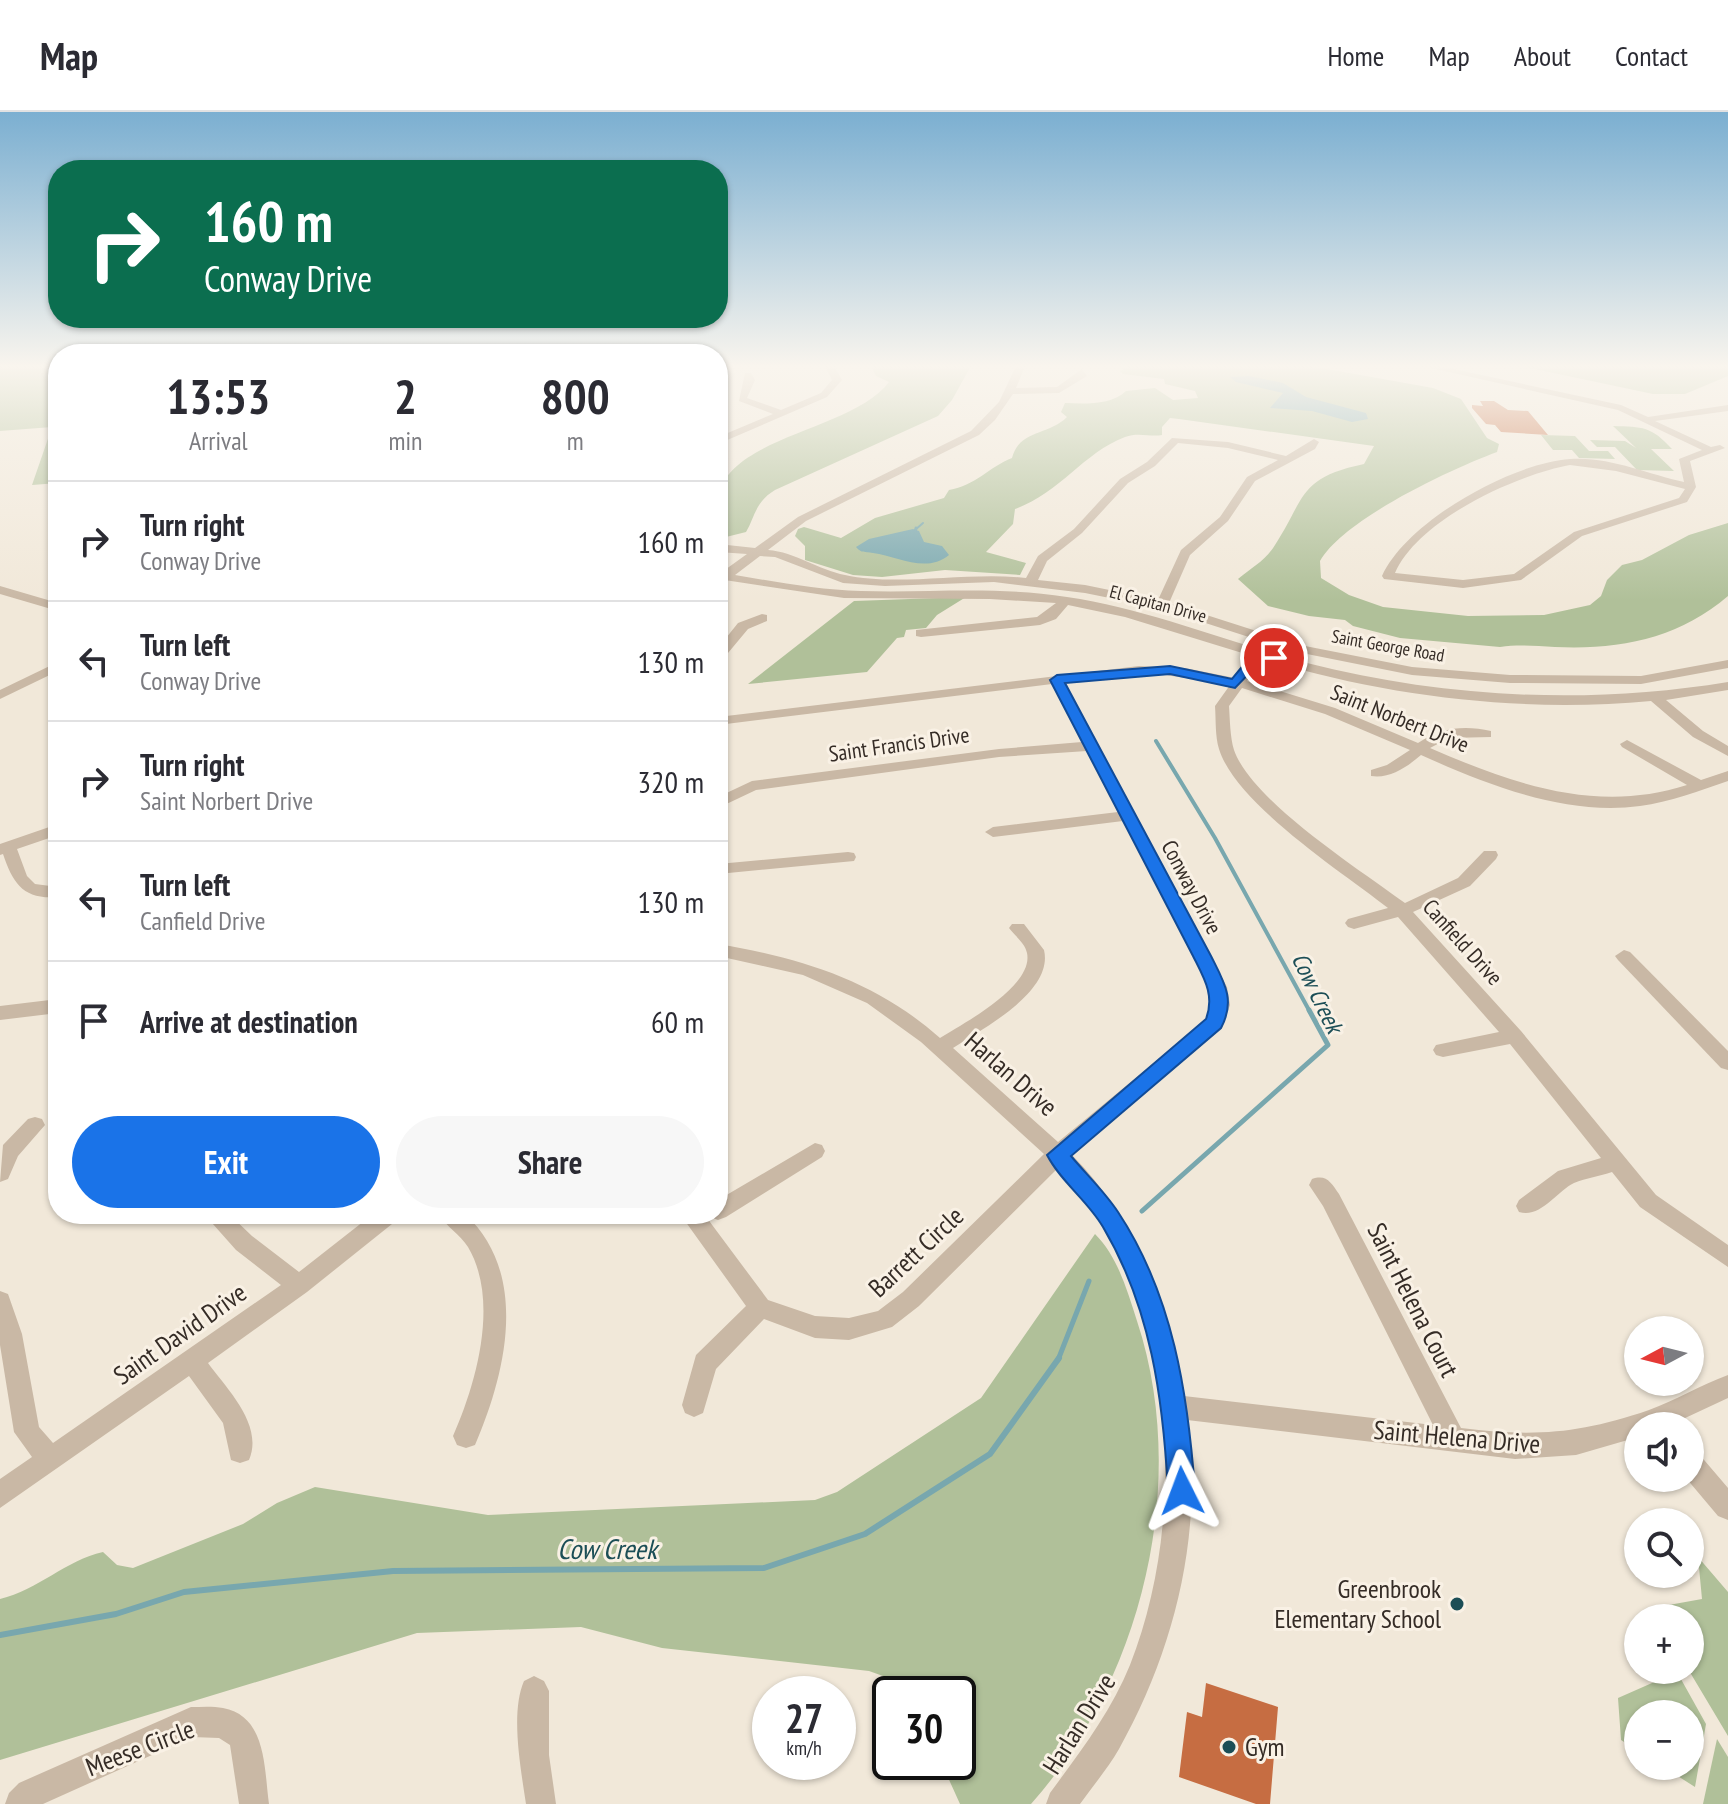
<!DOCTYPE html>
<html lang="en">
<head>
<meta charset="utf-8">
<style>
  body { margin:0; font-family:"PT Sans Narrow",sans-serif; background:#f7f7f7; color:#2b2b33; height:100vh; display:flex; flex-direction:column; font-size:30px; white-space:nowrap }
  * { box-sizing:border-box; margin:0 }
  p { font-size:26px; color:#7c7c81 }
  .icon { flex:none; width:44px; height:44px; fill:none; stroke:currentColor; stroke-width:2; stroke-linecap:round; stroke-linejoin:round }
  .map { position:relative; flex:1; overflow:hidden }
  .drawer { position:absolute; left:48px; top:232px; width:680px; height:880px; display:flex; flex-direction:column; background:#fff; border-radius:32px; box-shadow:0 2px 6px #0004 }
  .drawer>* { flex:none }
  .top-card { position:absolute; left:48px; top:48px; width:680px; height:168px; border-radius:32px; box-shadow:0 2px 6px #0004; background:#0b6e4f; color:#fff; overflow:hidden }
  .needle { width:52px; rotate:263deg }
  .buttons { position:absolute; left:1624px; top:1204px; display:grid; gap:16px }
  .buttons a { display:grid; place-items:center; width:80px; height:80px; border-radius:50%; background:#fff; box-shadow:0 2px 6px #0004; font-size:40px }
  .speed { position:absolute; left:752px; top:1564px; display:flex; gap:16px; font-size:40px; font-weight:700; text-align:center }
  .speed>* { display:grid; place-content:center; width:104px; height:104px; border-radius:50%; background:#fff; box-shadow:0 2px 6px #0004; line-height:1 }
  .speed small { font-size:20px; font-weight:400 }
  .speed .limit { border:4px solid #111; border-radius:12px; background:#fff; color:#111 }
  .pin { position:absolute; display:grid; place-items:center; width:68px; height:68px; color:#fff; margin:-34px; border:4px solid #fff; border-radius:50%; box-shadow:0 2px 8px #0007 }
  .me { position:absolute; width:88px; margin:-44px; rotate:357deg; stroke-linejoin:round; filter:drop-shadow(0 0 6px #0008) }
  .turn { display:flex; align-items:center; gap:28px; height:168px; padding:0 24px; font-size:36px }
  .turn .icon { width:104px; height:104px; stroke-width:2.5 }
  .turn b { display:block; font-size:56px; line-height:68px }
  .eta { display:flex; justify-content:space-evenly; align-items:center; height:136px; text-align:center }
  .eta b { font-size:48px; font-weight:700; line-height:56px }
  .cta { display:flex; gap:16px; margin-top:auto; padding:16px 24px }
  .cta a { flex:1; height:92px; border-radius:48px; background:#1a73e8; color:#fff; font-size:32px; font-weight:700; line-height:92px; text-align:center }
  .cta a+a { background:#f7f7f7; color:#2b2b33 }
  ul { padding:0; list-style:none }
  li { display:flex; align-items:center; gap:24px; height:120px; padding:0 24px; border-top:2px solid #e1e1e2 }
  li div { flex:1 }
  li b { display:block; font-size:30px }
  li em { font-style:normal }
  header { display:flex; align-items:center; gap:48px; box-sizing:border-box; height:112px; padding:0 40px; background:#fff; border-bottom:2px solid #e1e1e2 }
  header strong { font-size:38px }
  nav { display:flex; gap:44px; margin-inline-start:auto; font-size:28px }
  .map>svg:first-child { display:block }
  .green { fill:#b0c099 }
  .water { fill:#78a7ae }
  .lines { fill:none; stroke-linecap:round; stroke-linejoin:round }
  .stream-far4 { stroke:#78a7ae; stroke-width:2 }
  .stream-far3 { stroke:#78a7ae; stroke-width:3 }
  .stream-far2 { stroke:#78a7ae; stroke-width:4 }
  .stream-far1 { stroke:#78a7ae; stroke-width:5 }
  .stream { stroke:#78a7ae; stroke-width:6 }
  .building { fill:#c66d42 }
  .minor { fill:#c9b8a5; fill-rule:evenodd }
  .route { fill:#1a73e8; stroke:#114b97; stroke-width:2 }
  .poi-dot { fill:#1c4e56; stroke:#f9f1e5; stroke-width:3 }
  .labels { text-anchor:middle; stroke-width:6; stroke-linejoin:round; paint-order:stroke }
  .far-street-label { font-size:18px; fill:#352c26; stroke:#f9f1e5 }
  .street-label { font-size:22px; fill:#352c26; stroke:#f9f1e5 }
  .water-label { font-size:24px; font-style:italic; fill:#1c4e56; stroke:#f9f1e5 }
  .near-street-label { font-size:26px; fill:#352c26; stroke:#f9f1e5 }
  .near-poi-label { font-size:26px; fill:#352c26; stroke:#f9f1e5; text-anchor:end }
  .near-water-label { font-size:28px; font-style:italic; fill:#1c4e56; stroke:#f9f1e5 }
</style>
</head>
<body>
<header>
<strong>Map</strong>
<nav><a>Home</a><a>Map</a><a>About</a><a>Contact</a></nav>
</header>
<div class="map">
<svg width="1728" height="1692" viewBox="0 0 1728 1692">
  <rect width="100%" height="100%" fill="#f1e8d9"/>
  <!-- green -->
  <g class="green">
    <polygon points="0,252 58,252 58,371 32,373 52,315 0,319"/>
    <path d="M870,252H972L952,288L938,304L775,378C755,390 755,405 746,420L718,427C718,414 715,396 718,383C733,323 853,318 889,270L876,264Z"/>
    <path d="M1123,252H1299L1433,276L1461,287L1487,326L1499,332L1497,340C1451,357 1344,407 1320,449L1321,466L1349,483L1383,495L1468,504L1544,503L1590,493L1601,484L1607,468L1622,453L1642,448L1689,423L1728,411V484C1678,527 1619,538 1555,535C1535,534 1519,532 1500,535L1400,526L1353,514L1345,508L1309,504L1268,494L1238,467C1252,455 1265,449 1275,433C1306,385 1298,366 1364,352L1374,334L1179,307L1170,306L1162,315V323C1150,325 1138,320 1125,325C1083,341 1060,381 1015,397L1013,412L986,440L1026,451L1020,463L945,458L882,465L853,463L805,448V434L795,424L798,417L804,415L841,426L875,406L944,386L949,378C975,374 989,355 1012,346C1020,317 1048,324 1067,305L1061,300L1065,291C1085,292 1112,293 1126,279L1155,276L1173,288L1198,286L1195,279L1165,272L1164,267L1123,262L1120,259L1128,255Z"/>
    <polygon points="1511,252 1728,252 1728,264 1685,282 1653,282"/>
    <path d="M1613,314C1643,315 1651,314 1672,337H1651L1674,359L1637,358L1615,335H1597L1590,328L1625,329L1636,336Z"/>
    <polygon points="1541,323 1575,324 1589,339 1608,339 1615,347 1579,346 1572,338 1553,338"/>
    <polygon points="966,485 937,503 926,516 906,518 904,525 897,526 867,560 748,572 854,489"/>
    <path d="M1095,1122C1118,1145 1127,1178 1137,1209C1190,1369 1143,1566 1031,1692H960L941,1650H958V1582H900L883,1564L869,1559L662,1536L581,1515L417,1521L0,1648V1487C38,1478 66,1448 103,1440L117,1453L133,1456L243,1412L277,1391L315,1375L488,1403L815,1388L837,1380L981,1286Z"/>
    <polygon points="1698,1445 1728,1480 1728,1624 1691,1562 1690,1506 1659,1506 1652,1496 1702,1487"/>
    <polygon points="1677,1560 1706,1612 1695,1675 1662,1654 1690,1654 1690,1602 1638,1602 1638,1639 1621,1628 1618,1586"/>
    <polygon points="1717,1627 1728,1645 1728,1692 1703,1692"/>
  </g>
  <!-- water -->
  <g class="water">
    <polygon points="1249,264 1283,271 1306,285 1366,301 1368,307 1352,310 1312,299 1270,296 1283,281 1236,270 1230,265"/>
    <path d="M913,417L919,419L924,430L942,434L949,443C926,462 897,444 873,441C864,439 862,442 856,435L869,427Z"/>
  </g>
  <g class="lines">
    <!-- stream-far4 -->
    <polyline class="stream-far4" points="915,418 923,411"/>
    <!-- stream-far3 -->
    <polyline class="stream-far3" points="915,421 916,416"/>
    <!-- stream-far2 -->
    <polyline class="stream-far2" points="1156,629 1215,726 1310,900"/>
    <!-- stream-far1 -->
    <g class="stream-far1">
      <polyline points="1142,1099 1328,933 1309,898"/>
      <polyline points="1058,1248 1089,1169"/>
    </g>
    <!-- stream -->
    <polyline class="stream" points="0,1523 116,1502 184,1480 393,1459 764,1456 865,1422 990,1342 1059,1246"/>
  </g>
  <!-- building -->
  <g class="building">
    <polygon points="1480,289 1494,289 1508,298 1528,299 1548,323 1501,320 1495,313 1486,312 1472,296 1472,293 1483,294"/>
    <polygon points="1206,1571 1278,1595 1270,1692 1256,1692 1179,1665 1187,1600 1202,1605"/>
  </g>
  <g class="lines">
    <!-- minor -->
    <g class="minor">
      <polygon points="824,252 833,252 842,268 827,285 718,332 718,325 773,302 739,289 745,261 751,261 755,268 747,286 781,298 821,281 832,268"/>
      <path d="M1017,252H1026L1016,276L1057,275L1082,257L1087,264L1059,281L1013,282L995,308L979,323L806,409L768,438C795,440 819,458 845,463C899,475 968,459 1026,466L1038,444L1074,417L1120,367L1147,350L1172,326L1228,330L1286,344L1314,327L1319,330L1315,337L1255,369L1228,409L1190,443L1169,491L1300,533L1412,555L1510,563L1641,564L1728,548V556L1641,572L1510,571L1412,563L1292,539L1159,496L1085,481L994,470L885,474L843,471L775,445L760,444L735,463C777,470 818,478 861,479C930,481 999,474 1067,485C1149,497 1227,530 1307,551C1445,586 1588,593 1728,570V578L1666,588L1703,619L1728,634V644L1693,625L1651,589C1522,601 1387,585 1263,547L1247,569L1335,596L1418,631C1441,615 1465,613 1491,619V625L1449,626L1430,636C1513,672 1597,702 1687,673L1622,635L1620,632L1627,628L1701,668L1728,659V669C1699,679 1670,690 1640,694C1565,704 1488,673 1421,643C1407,655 1390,667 1371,664V658L1387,653L1410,638L1325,602L1242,576L1229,594C1230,608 1230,625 1234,638C1252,689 1359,757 1405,791L1458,766L1484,739H1496L1498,743L1496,747L1470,774L1413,800L1521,919L1656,1083L1728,1133V1155L1640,1095L1612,1060C1600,1064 1586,1066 1574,1071C1557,1079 1540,1107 1519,1100L1516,1094L1519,1088L1558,1059L1601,1046L1510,932L1443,945L1436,943L1433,938L1436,933L1499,920L1398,805L1354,817L1348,815L1345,811L1348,807L1388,796C1342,760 1236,692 1219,637C1215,624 1216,608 1215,594L1230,573L1159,562L1065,571L1227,875L1230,893L1222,916L1072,1043C1134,1105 1171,1198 1184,1284L1433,1313L1323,1094L1309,1073L1312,1067C1327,1062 1331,1071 1339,1082L1461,1316C1534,1325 1579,1322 1649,1298C1676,1288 1701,1273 1728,1263V1286L1668,1314H1638V1325L1576,1343L1515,1347L1187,1308C1204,1421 1174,1539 1119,1637C1108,1656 1093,1674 1080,1692H1046L1050,1681C1080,1640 1111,1600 1130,1553C1191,1398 1176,1181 1058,1056L919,1194L892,1215L849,1228L815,1226L764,1207L716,1257L703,1301L694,1305L685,1301L682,1293L696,1243L746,1194L680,1102H704L768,1188L815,1204L849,1206L878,1199L903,1180L1044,1042L921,930L867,891L803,863L718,844V832C801,846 876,869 940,926C964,911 1034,874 1027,841C1025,831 1015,824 1009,816L1012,812H1024L1044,838C1054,880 982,917 953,936L1058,1030L1207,907L1212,893L1209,875L1123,709L993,725L985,720L993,715L1118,700L1087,639L999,645L756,678L718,696V685L752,669L999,637L1082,630L1052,572L718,613V605L1139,554L1185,556L1235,566L1252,544L1125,505L1068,493L1056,507L1040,513L921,525L916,524V518L1037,505L1056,491L990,487L844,486L718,467V459L722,460L747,442L718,440V432L755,436L798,405L971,319L999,290ZM1178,331L1228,336L1278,348L1247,365L1220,405L1181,438L1158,488L1085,473L1038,468L1047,449L1082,421L1128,371L1155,354Z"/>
      <path d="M1413,252H1430L1621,293L1648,305L1728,293V299L1655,309L1711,335L1720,333L1725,336L1690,349L1696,375L1687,390L1582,424L1521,468L1463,476L1384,467L1382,464C1406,410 1511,351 1570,347C1608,344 1648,362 1684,370L1679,347L1702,338L1618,298ZM1570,353L1616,359L1685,377L1679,386L1574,420L1514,462L1463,468L1395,461C1418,408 1515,363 1570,353Z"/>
      <polygon points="0,474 58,491 58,499 0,482"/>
      <polygon points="762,502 767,503 767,509 748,517 723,547 718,548 718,536 738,511"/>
      <polygon points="58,550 58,559 0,587 0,578"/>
      <path d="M58,712V723L17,737L27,764L35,772L58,775V785C24,788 13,772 3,742L0,743V732Z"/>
      <polygon points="848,740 854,741 856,745 854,749 718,762 718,752"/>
      <polygon points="1624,838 1630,840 1728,939 1728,958 1721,956 1618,848 1615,844"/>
      <polygon points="58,887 58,901 0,908 0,894"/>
      <polygon points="35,1005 42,1007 45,1013 18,1044 8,1067 0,1070 3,1033 28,1007"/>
      <polygon points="815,1031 822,1033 825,1039 822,1045 726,1105 718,1108 710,1105 709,1102 718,1102 718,1088"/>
      <path d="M204,1102H229L252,1124L299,1160L373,1102H400L397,1108L307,1180L208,1251C227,1277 264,1313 249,1348L240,1351L231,1348L223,1311L189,1264L0,1396V1367L32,1345L14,1320L0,1233V1179L8,1182L22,1222L39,1315L53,1331L281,1173L236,1138Z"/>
      <path d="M439,1102H465C530,1162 506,1261 475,1333L466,1336L457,1333L453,1324C476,1272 500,1189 468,1135C460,1122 446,1115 439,1102Z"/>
      <polygon points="1690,1338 1699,1342 1728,1376 1728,1408 1718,1404 1686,1366 1690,1366"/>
      <path d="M534,1564L544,1569L549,1579V1643L556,1692H526C521,1658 510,1601 524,1569Z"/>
      <path d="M191,1595C201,1595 213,1594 223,1596C267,1604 264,1657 269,1692H239L230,1633L219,1626L192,1625L43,1692H5L9,1681L19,1671Z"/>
    </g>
  </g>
  <!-- sky -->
  <linearGradient id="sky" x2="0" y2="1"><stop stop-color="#7bafd1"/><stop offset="0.52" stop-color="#f9f5ee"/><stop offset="1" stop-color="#f9f5ee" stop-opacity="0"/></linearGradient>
  <rect width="1728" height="489" fill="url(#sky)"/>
  <!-- route -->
  <path class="route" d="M1255,539L1281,546L1274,550L1263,547L1235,576L1170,562L1065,571L1211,844C1224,870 1236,888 1221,916L1071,1044C1086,1062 1105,1080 1118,1100C1173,1183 1188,1282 1195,1379L1191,1388L1182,1392L1172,1388L1168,1379C1163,1286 1151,1196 1103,1115C1088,1089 1061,1070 1047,1043L1206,907C1215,883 1204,866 1193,844L1050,568L1057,563L1170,554L1232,567Z"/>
  <!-- markers -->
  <g class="poi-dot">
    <circle cx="1457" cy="1492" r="8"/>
    <circle cx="1229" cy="1635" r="8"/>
  </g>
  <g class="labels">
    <!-- far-street labels -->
    <g class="far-street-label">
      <text transform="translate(1158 492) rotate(15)" y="6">El Capitan Drive</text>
      <text transform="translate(1388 534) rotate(10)" y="6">Saint George Road</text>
    </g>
    <!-- street labels -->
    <g class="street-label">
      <text transform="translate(1400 606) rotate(22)" y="8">Saint Norbert Drive</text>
      <text transform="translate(899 632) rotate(-8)" y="8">Saint Francis Drive</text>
      <text transform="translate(1192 775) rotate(62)" y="8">Conway Drive</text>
      <text transform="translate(1463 830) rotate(48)" y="8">Canfield Drive</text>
    </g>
    <!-- water labels -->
    <g class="water-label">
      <text transform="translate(1317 881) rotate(64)" y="8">Cow Creek</text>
    </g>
    <!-- near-street labels -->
    <g class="near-street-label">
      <text transform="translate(1011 962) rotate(41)" y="9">Harlan Drive</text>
      <text transform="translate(916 1140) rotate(-43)" y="9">Barrett Circle</text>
      <text transform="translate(1413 1188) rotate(63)" y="9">Saint Helena Court</text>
      <text transform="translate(180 1222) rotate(-35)" y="9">Saint David Drive</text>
      <text transform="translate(1457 1325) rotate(5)" y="9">Saint Helena Drive</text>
      <text transform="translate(1079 1612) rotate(-58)" y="9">Harlan Drive</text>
      <text transform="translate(140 1636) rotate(-21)" y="9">Meese Circle</text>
    </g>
    <!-- near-poi labels -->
    <g class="near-poi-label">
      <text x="1441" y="1486">Greenbrook<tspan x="1441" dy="30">Elementary School</tspan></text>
      <text x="1245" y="1644" text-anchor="start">Gym</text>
    </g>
    <!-- near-water labels -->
    <g class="near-water-label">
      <text x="607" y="1447">Cow Creek</text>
    </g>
  </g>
</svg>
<div class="buttons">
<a><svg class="needle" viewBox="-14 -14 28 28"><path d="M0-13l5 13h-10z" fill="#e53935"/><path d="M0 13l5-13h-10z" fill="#7c7c81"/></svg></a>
<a><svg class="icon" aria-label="sound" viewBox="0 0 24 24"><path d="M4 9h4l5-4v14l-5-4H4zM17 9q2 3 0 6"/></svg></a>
<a><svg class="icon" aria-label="search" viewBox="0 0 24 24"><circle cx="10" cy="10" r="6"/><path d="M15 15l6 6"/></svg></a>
<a>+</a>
<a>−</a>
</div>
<div class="speed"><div>27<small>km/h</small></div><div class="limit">30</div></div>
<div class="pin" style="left:1274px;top:546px;background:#d93025"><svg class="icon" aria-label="arrive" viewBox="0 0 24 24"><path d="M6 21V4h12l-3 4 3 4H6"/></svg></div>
<svg class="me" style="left:1182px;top:1379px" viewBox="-20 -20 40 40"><path d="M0-17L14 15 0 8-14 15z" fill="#1a73e8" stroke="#fff" stroke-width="4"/></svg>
<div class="top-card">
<div class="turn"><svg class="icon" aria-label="right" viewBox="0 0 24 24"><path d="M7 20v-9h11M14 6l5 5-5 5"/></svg><div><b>160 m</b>Conway Drive</div></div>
</div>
<section class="drawer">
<div class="eta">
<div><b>13:53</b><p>Arrival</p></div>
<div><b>2</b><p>min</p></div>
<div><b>800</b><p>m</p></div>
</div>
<ul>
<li><svg class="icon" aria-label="right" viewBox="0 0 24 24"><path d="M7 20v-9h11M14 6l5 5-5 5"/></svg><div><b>Turn right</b><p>Conway Drive</p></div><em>160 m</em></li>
<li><svg class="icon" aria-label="left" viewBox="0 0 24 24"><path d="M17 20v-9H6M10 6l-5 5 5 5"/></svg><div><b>Turn left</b><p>Conway Drive</p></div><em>130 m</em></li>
<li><svg class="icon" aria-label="right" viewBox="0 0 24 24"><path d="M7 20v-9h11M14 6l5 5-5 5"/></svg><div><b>Turn right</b><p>Saint Norbert Drive</p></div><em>320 m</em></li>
<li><svg class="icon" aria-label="left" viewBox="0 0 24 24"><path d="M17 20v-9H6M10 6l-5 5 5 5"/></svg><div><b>Turn left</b><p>Canfield Drive</p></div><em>130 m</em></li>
<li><svg class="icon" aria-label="arrive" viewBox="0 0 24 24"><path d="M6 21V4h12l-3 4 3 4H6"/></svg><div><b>Arrive at destination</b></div><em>60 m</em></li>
</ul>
<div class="cta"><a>Exit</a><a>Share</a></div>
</section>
</div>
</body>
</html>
